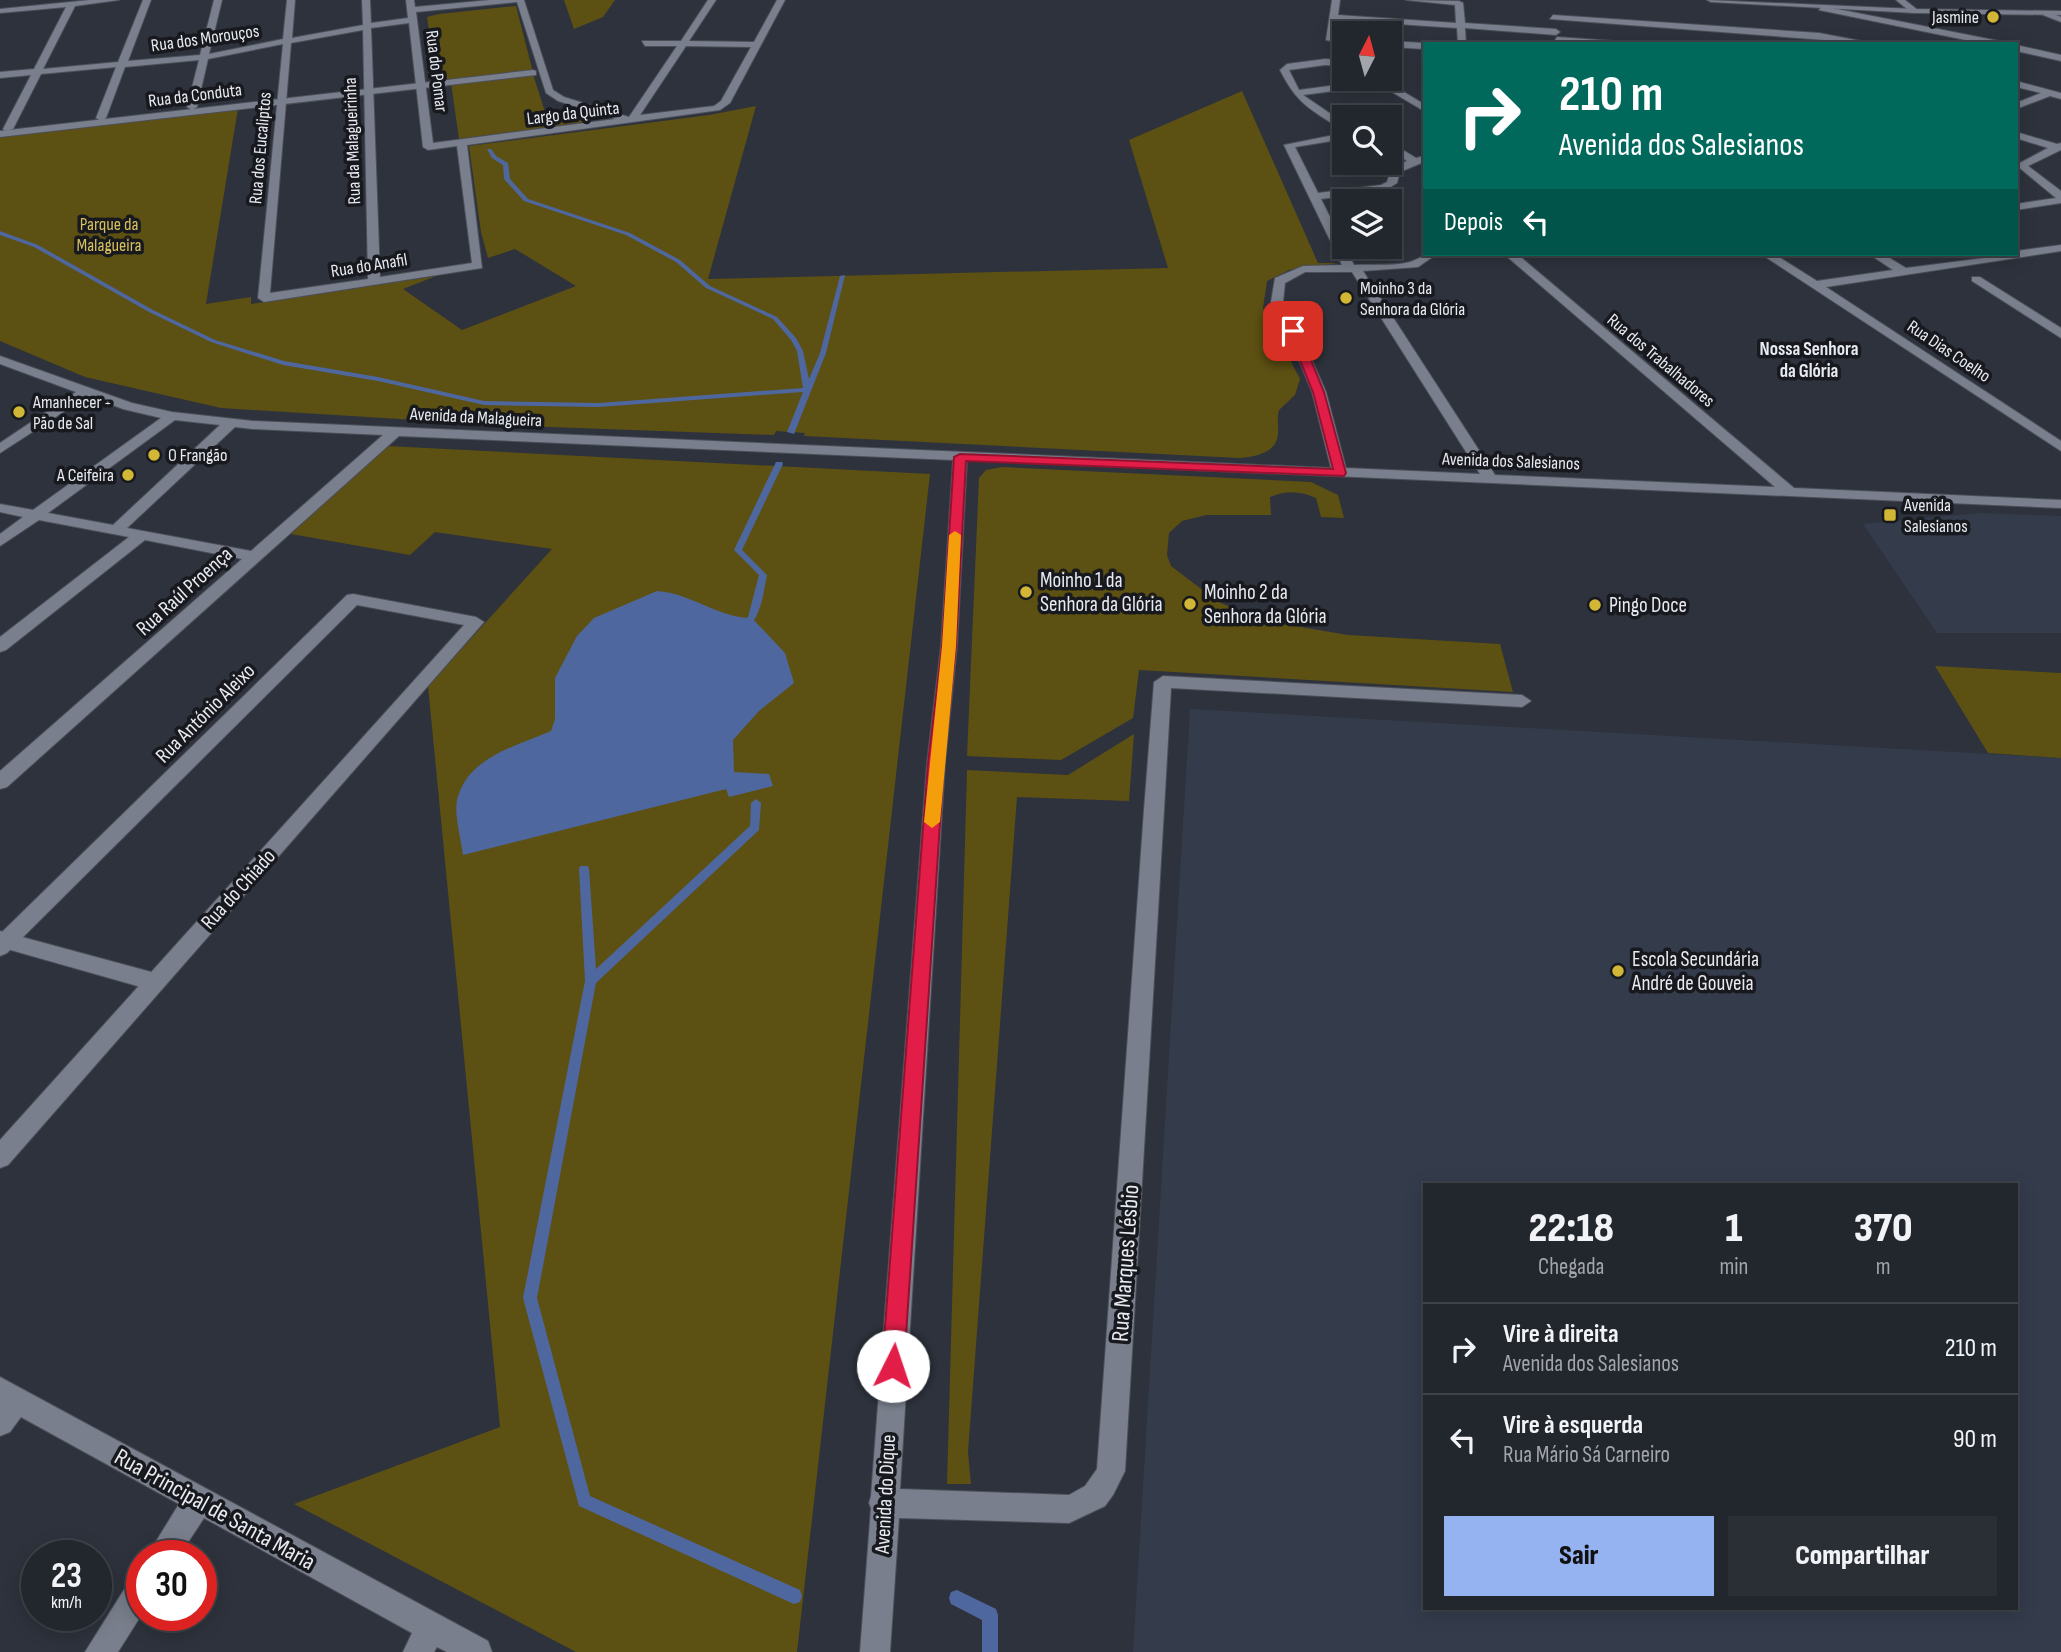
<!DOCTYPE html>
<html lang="pt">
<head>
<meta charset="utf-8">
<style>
  body { margin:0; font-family:"Sofia Sans Condensed",sans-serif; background:#2a2e35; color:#f1f3f6; height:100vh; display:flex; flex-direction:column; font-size:26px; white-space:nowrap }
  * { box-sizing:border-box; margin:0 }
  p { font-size:23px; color:#a2a5aa }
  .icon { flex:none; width:38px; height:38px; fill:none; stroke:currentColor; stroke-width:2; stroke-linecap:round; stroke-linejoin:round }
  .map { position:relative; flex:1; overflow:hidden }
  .panel { position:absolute; left:1423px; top:1183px; width:595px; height:427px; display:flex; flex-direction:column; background:#22262d; border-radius:0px; box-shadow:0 4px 18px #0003,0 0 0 2px #3f4349 }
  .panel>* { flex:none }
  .top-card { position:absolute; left:1423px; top:42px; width:595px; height:214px; border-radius:0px; box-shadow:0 4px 18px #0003,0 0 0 2px #3f4349; background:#00695c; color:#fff; overflow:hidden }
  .needle { width:46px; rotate:6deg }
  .buttons { position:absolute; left:1332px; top:21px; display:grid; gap:14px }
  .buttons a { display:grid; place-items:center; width:70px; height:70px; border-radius:0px; background:#22262d; box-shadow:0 4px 18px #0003,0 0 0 2px #3f4349; font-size:35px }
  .speed { position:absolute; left:21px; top:1540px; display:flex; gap:14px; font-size:35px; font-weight:700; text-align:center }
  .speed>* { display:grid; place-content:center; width:91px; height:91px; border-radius:50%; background:#22262d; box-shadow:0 4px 18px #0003,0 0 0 2px #3f4349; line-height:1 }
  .speed small { font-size:18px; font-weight:400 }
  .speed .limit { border:10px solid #d22; background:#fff; color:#111 }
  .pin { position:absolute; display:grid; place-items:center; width:60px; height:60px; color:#fff; margin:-30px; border-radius:14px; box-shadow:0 4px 10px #0006 }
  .me { position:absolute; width:77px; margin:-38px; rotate:4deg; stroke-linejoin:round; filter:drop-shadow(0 0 5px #0008) }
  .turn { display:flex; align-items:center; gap:24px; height:147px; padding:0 21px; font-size:32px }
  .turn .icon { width:91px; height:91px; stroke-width:2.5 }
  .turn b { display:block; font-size:49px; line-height:60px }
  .then { display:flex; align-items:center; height:66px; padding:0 21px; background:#0003; gap:14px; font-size:26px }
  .eta { display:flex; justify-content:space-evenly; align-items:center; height:119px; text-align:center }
  .eta b { font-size:42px; font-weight:800; line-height:49px }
  .button { display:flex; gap:14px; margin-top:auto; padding:14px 21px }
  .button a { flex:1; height:80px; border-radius:0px; background:#95b2f1; color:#111; font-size:28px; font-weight:800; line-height:80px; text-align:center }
  .button a+a { background:#2a2e35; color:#f1f3f6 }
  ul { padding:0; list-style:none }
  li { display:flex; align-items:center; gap:21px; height:91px; padding:0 21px; border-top:2px solid #3f4349 }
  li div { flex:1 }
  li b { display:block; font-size:26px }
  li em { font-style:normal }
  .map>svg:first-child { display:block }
  .built { fill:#343c4c; fill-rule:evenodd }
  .green { fill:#5d5013 }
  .water { fill:#4f679f }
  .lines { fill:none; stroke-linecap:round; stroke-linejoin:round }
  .stream { fill:#4f679f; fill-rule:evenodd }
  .pedestrian-casing { stroke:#4c4f59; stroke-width:2 }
  .minor-casing { stroke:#4c4f59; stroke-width:2 }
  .tertiary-casing { stroke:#4c4f59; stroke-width:2 }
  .pedestrian { fill:#797f8c; fill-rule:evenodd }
  .minor { fill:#797f8c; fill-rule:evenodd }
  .tertiary { fill:#797f8c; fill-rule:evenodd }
  .route { fill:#e11d48; stroke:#92132f; stroke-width:2 }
  .slow { fill:#f59e0b }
  .poi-dot { fill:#d2b635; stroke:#17191e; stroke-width:2.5 }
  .labels { text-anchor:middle; stroke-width:7; stroke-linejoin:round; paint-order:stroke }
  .far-poi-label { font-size:18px; fill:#e7eaf1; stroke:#17191e; text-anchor:start }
  .far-street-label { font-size:18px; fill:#e7eaf1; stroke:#17191e }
  .far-park-label { font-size:18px; fill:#d7c05c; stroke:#17191e }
  .far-neighbourhood-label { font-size:19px; font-weight:bold; fill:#e7eaf1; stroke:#17191e }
  .poi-label { font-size:21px; fill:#e7eaf1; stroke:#17191e; text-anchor:start }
  .street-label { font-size:21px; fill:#e7eaf1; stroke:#17191e }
  .near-street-label { font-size:24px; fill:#e7eaf1; stroke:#17191e }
</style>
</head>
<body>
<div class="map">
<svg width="2061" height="1652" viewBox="0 0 2061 1652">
  <rect width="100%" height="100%" fill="#2d323c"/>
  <!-- built -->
  <g class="built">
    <polygon points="1980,513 2061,516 2061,633 1937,633 1863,524"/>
    <path d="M1190,709L2061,758V1652H1133ZM1424,1185H2016V1608H1424Z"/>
  </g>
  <!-- green -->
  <g class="green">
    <polygon points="564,0 615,0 603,17 574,29"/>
    <polygon points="516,6 533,72 437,83 427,17 439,14"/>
    <polygon points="533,74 546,115 580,111 585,122 459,139 451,83"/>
    <path d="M1242,91L1318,263H1338L1289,270L1267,281L1263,308L1300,379L1295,395L1279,410C1276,419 1280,430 1277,439C1273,454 1252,457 1239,458L804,436L805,433L776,431L774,435L497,425L221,408L85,377L0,341V136L238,108L206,304L251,297V304L436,276L403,289L462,330L576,286L515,249L488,258L481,232L469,146L709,115L756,106L708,279L1168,268L1129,140Z"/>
    <polygon points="387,446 930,474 797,1652 576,1652 294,1504 500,1427 428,686 552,549 435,532 410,555 291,534"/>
    <path d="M1002,467L1311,482L1338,495L1344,518L1321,517L1316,498C1301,491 1286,490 1270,497L1271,515H1206L1182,521L1169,533L1167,555L1171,566L1217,601L1259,620L1348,635L1500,644L1513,692L1139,670L1133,718L1061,760L967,756L979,478L986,470Z"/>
    <polygon points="1935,666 2061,673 2061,758 1988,753"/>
    <polygon points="1134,734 1129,801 1017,797 968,1452 971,1484 947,1484 967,770 1068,775"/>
  </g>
  <!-- water -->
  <path class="water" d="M657,591C691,593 718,618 752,618L785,653L794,683L759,711L733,740L734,772L769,774L773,786L729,797L726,789L463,855C461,839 454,815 457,800C467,757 517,746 551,731L555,719V678L577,636L594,618Z"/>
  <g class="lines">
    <!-- stream -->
    <g class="stream">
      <polygon points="487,149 491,149 496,156 508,163 510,179 528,199 630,233 680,260 710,286 777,317 796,338 803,351 809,379 820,353 840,276 845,275 826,353 794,434 787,432 803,392 599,407 484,405 378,381 283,365 211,342 149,312 34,247 0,235 0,231 38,245 153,310 215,340 284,361 378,377 484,401 599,403 803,388 797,351 791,340 773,319 706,288 676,262 626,235 524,201 504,179 503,165 492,158"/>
      <path d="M776,462H782L783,464L742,550L767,575C763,594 761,620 744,630L739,627L748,617L759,575L734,550Z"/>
      <polygon points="756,799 761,803 759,830 596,983 537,1298 590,1496 800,1590 802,1596 800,1602 794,1604 579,1506 523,1298 585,981 579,869 580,866 588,866 589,869 596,969 750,826 751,803"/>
      <polygon points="957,1590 996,1609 998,1615 998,1652 982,1652 982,1620 951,1604 949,1598 951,1592"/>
    </g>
    <!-- pedestrian casing -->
    <g class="pedestrian-casing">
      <g id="pedestrian">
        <polygon points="533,70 536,71 536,75 0,137 0,131"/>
        <polygon points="1163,676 1522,695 1531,701 1522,707 1171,688 1164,810 1161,815 1147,815 1144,810 1154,682"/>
        <polygon points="0,931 155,973 163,976 166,982 163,988 155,991 0,947"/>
      </g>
    </g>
    <!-- minor casing -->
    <g class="minor-casing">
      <g id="minor">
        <path d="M90,0H119L75,6L43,69L118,62L143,0H151L128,61L200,55L214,0H222L209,54L283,39L287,0H295L292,38L363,25L362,0H370L371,23L408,18L406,0H414L415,7L490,0H524L553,90L564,97L629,117L677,46H645L642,41H681L708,0H716L689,41L754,42L777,0H785L730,103L720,110L467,145L482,268L264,302L258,298L283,44L208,59L197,107L192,110L187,107L199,60L125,67L106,118L101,121L96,118L116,67L41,74L13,129L5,131L3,129L31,75L0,78V72L34,69L66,7L0,13V9ZM517,2L546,93L558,101L615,119L433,143L416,12ZM409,23L423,147L428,150L457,146L472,263L380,277L371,28ZM363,30L368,279L270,293L291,43ZM686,46L751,47L721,101L714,106L640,115Z"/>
        <polygon points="1332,0 1340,0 1338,15 1456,23 1455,5 1406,0 1459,1 1463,3 1465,23 1556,29 1560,32 1556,35 1465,28 1466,44 1458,44 1457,28 1337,20 1335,38 1344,38 1344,44 1326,40"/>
        <polygon points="1896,0 1905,0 1919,11 1912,13"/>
        <polygon points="1822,6 1999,41 2003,44 1985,44 1819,10"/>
        <polygon points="2046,11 2061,17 2061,22 2043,15"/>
        <polygon points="1553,15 1819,33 1877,44 1550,19"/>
        <polygon points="1557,37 1615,41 1619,44 1554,42"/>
        <polygon points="1390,41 1424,43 1425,44 1424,49 1390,47"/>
        <polygon points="2016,45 2061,55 2061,61 2016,51"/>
        <path d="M1325,59L1344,60V66L1325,65L1289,70L1299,90L1382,79L1424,104V111L1380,85L1303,95L1344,123V130L1341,129C1310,109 1297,104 1280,70L1287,64Z"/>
        <polygon points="2016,81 2061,93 2061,99 2050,96 2016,109 2016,103 2041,93 2016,87"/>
        <polygon points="2016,132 2057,144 2061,143 2061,150 2028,166 2061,191 2061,203 2016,210 2016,204 2056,198 2016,165 2048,148 2016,138"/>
        <path d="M1344,133V139L1295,147L1318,193L1381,185L1387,182L1391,168L1407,161L1390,149V142L1416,158L1424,156V162L1400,172L1397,183L1384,191L1321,199L1354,265C1371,264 1389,266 1405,263C1418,261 1423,253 1437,254L1418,267L1363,271L1495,475L1775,487L1504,254H1517L1794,488L2061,500V508L967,460L957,646L945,763L900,1489L1069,1495L1085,1486L1097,1469L1144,810L1147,805H1161L1164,810L1125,1471L1113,1495L1105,1506L1069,1523L899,1518L890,1652H860L871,1508L869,1503L871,1496L927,763L941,646L953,460L399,436L7,787L0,789V771L242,559L145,540L6,650L0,652V637L129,537L39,520L0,546V534L23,517L0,512V504L33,510L161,418L123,409L88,396L0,453V443L76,392L0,364V356L132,403L172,412L253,421L1331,468L1312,392L1287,331L1271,302L1275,278L1303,266L1342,265L1284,145ZM1305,272H1352L1480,474L1346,468L1326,392L1299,331L1283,302L1285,283ZM175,420L220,425L113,525L48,513ZM235,427L253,429L383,435L251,551L127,528Z"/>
        <polygon points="2061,245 2061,251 1826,287 2061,441 2061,451 1761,254 1774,254 1817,281 1893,270 1869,254 1883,254 1906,268 2016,254 2016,251"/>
        <polygon points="1972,277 1980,277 2061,328 2061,338 1972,281"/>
        <polygon points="353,594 476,617 484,622 8,1165 0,1168 0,1140 464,625 357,605 7,953 0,956 0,934 347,595"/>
        <polygon points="0,1377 488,1641 492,1652 447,1652 437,1647 434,1652 403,1652 412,1633 204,1518 179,1556 147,1556 179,1504 21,1417 10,1432 0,1436"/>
        <polygon points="142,1572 142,1614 118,1652 85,1652 132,1577"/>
      </g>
    </g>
    <!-- tertiary casing -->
    <g class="tertiary-casing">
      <polygon id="tertiary" points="1707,0 1915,9 2061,11 2061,15 1915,13 1711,2"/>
    </g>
    <!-- pedestrian -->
    <use href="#pedestrian" class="pedestrian"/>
    <!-- minor -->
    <use href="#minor" class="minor"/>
    <!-- tertiary -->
    <use href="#tertiary" class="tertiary"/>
  </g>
  <!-- route -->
  <polygon class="route" points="1293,328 1299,331 1324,392 1346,473 1344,476 966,461 956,646 944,763 904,1366 901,1374 893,1377 885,1374 882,1366 928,763 942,646 954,457 960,454 1333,469 1313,392 1288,331"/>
  <!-- slow -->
  <polygon class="slow" points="955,531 961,535 956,646 940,822 932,828 924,822 942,646 949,535"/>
  <!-- markers -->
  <g class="poi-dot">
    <circle cx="1993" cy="17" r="7"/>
    <circle cx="1346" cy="298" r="7"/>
    <circle cx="19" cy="412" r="7"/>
    <circle cx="154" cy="455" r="7"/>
    <circle cx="128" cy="475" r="7"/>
    <rect x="1883" y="508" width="14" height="14" rx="3.5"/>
    <circle cx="1026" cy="592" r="7"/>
    <circle cx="1190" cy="604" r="7"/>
    <circle cx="1595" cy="605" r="7"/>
    <circle cx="1618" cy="971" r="7"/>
  </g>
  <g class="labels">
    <!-- far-poi labels -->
    <g class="far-poi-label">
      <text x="1979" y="23" text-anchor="end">Jasmine</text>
      <text x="1360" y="294">Moinho 3 da<tspan x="1360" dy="21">Senhora da Glória</tspan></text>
      <text x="33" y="408">Amanhecer -<tspan x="33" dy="21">Pão de Sal</tspan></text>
      <text x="168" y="461">O Frangão</text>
      <text x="114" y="481" text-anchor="end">A Ceifeira</text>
      <text x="1904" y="511">Avenida<tspan x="1904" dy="21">Salesianos</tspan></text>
    </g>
    <!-- far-street labels -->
    <g class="far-street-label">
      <text transform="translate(205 38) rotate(-8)" y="6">Rua dos Morouços</text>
      <text transform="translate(437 71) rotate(83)" y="6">Rua do Pomar</text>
      <text transform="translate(195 95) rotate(-7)" y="6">Rua da Conduta</text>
      <text transform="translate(573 113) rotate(-7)" y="6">Largo da Quinta</text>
      <text transform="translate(352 141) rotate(-92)" y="6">Rua da Malagueirinha</text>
      <text transform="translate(260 148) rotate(-85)" y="6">Rua dos Eucaliptos</text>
      <text transform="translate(369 265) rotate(-9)" y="6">Rua do Anafil</text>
      <text transform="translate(1949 351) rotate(34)" y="6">Rua Dias Coelho</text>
      <text transform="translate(1661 360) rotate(40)" y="6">Rua dos Trabalhadores</text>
      <text transform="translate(476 417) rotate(3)" y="6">Avenida da Malagueira</text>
      <text transform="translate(1511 461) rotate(2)" y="6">Avenida dos Salesianos</text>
    </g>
    <!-- far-park labels -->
    <g class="far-park-label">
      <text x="109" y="230">Parque da<tspan x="109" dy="21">Malagueira</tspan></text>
    </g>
    <!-- far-neighbourhood labels -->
    <g class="far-neighbourhood-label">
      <text x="1809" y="355">Nossa Senhora<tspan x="1809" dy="22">da Glória</tspan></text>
    </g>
    <!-- poi labels -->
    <g class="poi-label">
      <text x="1040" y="587">Moinho 1 da<tspan x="1040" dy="24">Senhora da Glória</tspan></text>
      <text x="1204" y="599">Moinho 2 da<tspan x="1204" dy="24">Senhora da Glória</tspan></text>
      <text x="1609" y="612">Pingo Doce</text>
      <text x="1632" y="966">Escola Secundária<tspan x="1632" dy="24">André de Gouveia</tspan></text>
    </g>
    <!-- street labels -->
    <g class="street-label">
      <text transform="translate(184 591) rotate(-42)" y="7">Rua Raúl Proença</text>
      <text transform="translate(205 713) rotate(-45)" y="7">Rua António Aleixo</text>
      <text transform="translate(238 889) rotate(-48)" y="7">Rua do Chiado</text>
      <text transform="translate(885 1494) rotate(-87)" y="7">Avenida do Dique</text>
    </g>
    <!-- near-street labels -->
    <g class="near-street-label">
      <text transform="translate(1125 1263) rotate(-86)" y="8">Rua Marques Lésbio</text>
      <text transform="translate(215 1509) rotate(29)" y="8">Rua Principal de Santa Maria</text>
    </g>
  </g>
</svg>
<div class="buttons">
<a><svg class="needle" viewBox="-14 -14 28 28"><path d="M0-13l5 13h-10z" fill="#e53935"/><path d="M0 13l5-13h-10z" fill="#a2a5aa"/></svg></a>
<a><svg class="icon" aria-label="search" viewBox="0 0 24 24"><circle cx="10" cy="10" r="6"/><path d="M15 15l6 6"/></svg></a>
<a><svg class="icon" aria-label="layers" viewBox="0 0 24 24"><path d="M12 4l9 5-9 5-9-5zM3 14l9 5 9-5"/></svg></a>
</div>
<div class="speed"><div>23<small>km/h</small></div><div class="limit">30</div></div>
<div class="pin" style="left:1293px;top:331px;background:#d93025"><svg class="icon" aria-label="arrive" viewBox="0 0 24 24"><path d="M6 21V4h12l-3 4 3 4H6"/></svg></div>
<svg class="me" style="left:893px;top:1366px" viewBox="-20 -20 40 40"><circle r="19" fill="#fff"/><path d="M0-13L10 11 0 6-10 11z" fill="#e11d48"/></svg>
<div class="top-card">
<div class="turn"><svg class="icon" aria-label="right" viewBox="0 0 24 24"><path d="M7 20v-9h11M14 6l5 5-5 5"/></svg><div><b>210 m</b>Avenida dos Salesianos</div></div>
<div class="then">Depois<svg class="icon" aria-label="left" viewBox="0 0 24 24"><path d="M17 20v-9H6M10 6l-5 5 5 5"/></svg></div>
</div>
<section class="panel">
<div class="eta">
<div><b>22:18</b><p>Chegada</p></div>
<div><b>1</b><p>min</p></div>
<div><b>370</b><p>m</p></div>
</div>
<ul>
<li><svg class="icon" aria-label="right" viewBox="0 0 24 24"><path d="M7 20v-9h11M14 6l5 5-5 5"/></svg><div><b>Vire à direita</b><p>Avenida dos Salesianos</p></div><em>210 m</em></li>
<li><svg class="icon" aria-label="left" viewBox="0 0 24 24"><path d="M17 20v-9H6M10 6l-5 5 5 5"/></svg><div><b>Vire à esquerda</b><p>Rua Mário Sá Carneiro</p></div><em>90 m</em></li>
</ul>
<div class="button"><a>Sair</a><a>Compartilhar</a></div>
</section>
</div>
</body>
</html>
